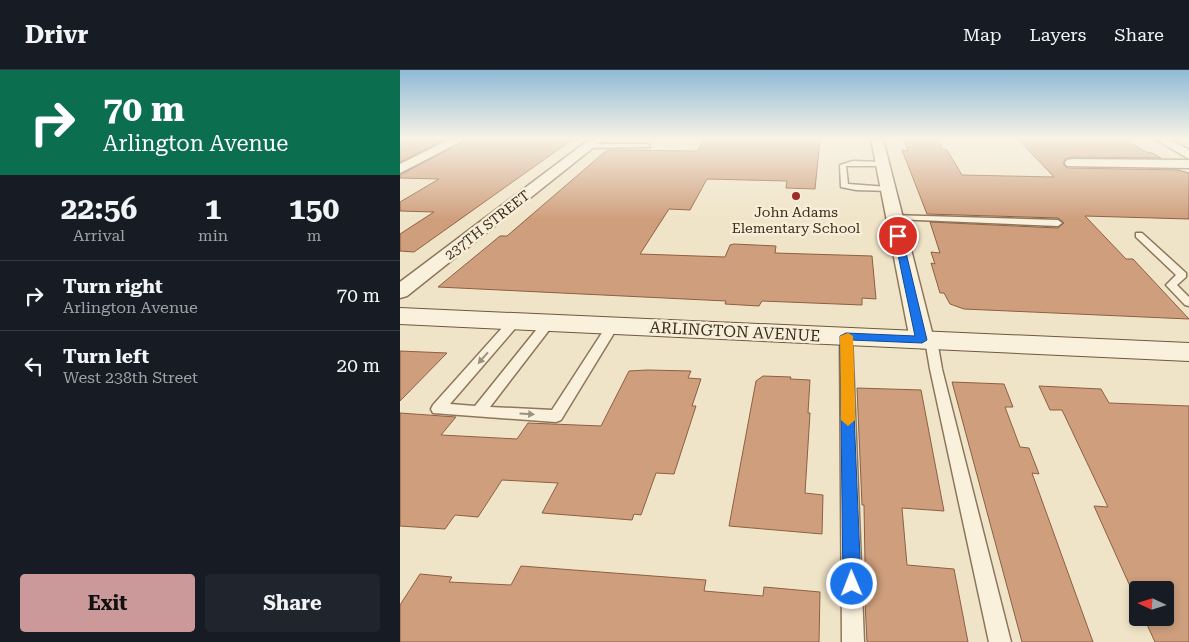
<!DOCTYPE html>
<html lang="en">
<head>
<meta charset="utf-8">
<style>
  body { margin:0; font-family:"Roboto Serif",serif; background:#20242c; color:#f1f3f6; height:100vh; display:flex; flex-direction:column; font-size:19px; white-space:nowrap }
  * { box-sizing:border-box; margin:0 }
  p { font-size:16px; color:#9ea1a6 }
  .icon { flex:none; width:28px; height:28px; fill:none; stroke:currentColor; stroke-width:2; stroke-linecap:round; stroke-linejoin:round }
  .map { position:relative; flex:1; overflow:hidden }
  .panel { display:flex; flex-direction:column; background:#171b24; width:400px }
  .panel>* { flex:none }
  .guide { background:#0b6e4f; color:#fff; overflow:hidden }
  .needle { width:32px; rotate:274deg }
  .buttons { position:absolute; left:729px; top:511px; display:grid; gap:10px }
  .buttons a { display:grid; place-items:center; width:45px; height:45px; border-radius:5px; background:#171b24; box-shadow:0 2px 8px #0003; font-size:25px }
  .pin { position:absolute; display:grid; place-items:center; width:42px; height:42px; color:#fff; margin:-21px; border:2px solid #fff; border-radius:50%; box-shadow:0 1px 5px #0007 }
  .me { position:absolute; width:55px; margin:-28px; rotate:359deg; stroke-linejoin:round; filter:drop-shadow(0 0 4px #0008) }
  .turn { display:flex; align-items:center; gap:18px; height:105px; padding:0 20px; font-size:22px }
  .turn .icon { width:65px; height:65px; stroke-width:2.5 }
  .turn b { display:block; font-size:35px; line-height:42px }
  .eta { display:flex; justify-content:space-evenly; align-items:center; height:85px; text-align:center }
  .eta b { font-size:30px; font-weight:700; line-height:35px }
  .button { display:flex; gap:10px; margin-top:auto; padding:10px 20px }
  .button a { flex:1; height:58px; border-radius:5px; background:#cc999b; color:#111; font-size:20px; font-weight:700; line-height:58px; text-align:center }
  .button a+a { background:#20242c; color:#f1f3f6 }
  ul { padding:0; list-style:none }
  li { display:flex; align-items:center; gap:15px; height:70px; padding:0 20px; border-top:1px solid #363941 }
  li div { flex:1 }
  li b { display:block; font-size:19px }
  li em { font-style:normal }
  header { display:flex; align-items:center; gap:30px; box-sizing:border-box; height:70px; padding:0 25px; background:#171b24; border-bottom:1px solid #363941 }
  header strong { font-size:24px }
  nav { display:flex; gap:28px; margin-inline-start:auto; font-size:18px }
  main { display:flex; flex:1; min-height:0 }
  .map>svg:first-child { display:block }
  .building { fill:#cf9f7d; stroke:#8d5f41 }
  .lines { fill:none; stroke-linecap:round; stroke-linejoin:round }
  .lane-casing { stroke:#8d765c; stroke-width:3 }
  .street-casing { stroke:#8d765c; stroke-width:3 }
  .secondary-casing { stroke:#6f573f; stroke-width:2 }
  .lane { fill:#faf1dc; fill-rule:evenodd }
  .street { fill:#faf1dc; fill-rule:evenodd }
  .secondary { fill:#faf1dc; fill-rule:evenodd }
  .oneway { fill:#9c907e }
  .route { fill:#1a73e8; stroke:#114b97 }
  .slow { fill:#f59e0b }
  .poi-dot { fill:#9e2a2b; stroke:#f7eed8; stroke-width:2 }
  .labels { text-anchor:middle; stroke-width:5; stroke-linejoin:round; paint-order:stroke }
  .far-poi-label { font-size:14px; fill:#3d2e20; stroke:#f7eed8 }
  .far-street-label { font-size:14px; fill:#3d2e20; stroke:#f7eed8 }
  .street-label { font-size:16px; fill:#3d2e20; stroke:#f7eed8 }
</style>
</head>
<body>
<header>
<strong>Drivr</strong>
<nav><a>Map</a><a>Layers</a><a>Share</a></nav>
</header>
<main>
<section class="panel">
<div class="guide">
<div class="turn"><svg class="icon" aria-label="right" viewBox="0 0 24 24"><path d="M7 20v-9h11M14 6l5 5-5 5"/></svg><div><b>70 m</b>Arlington Avenue</div></div>
</div>
<div class="eta">
<div><b>22:56</b><p>Arrival</p></div>
<div><b>1</b><p>min</p></div>
<div><b>150</b><p>m</p></div>
</div>
<ul>
<li><svg class="icon" aria-label="right" viewBox="0 0 24 24"><path d="M7 20v-9h11M14 6l5 5-5 5"/></svg><div><b>Turn right</b><p>Arlington Avenue</p></div><em>70 m</em></li>
<li><svg class="icon" aria-label="left" viewBox="0 0 24 24"><path d="M17 20v-9H6M10 6l-5 5 5 5"/></svg><div><b>Turn left</b><p>West 238th Street</p></div><em>20 m</em></li>
</ul>
<div class="button"><a>Exit</a><a>Share</a></div>
</section>
<div class="map">
<svg width="789" height="572" viewBox="0 0 789 572">
  <rect width="100%" height="100%" fill="#f0e4c8"/>
  <!-- building -->
  <g class="building">
    <polygon points="0,69 45,69 0,92"/>
    <polygon points="68,69 173,69 14,182 0,181 0,164 34,142 0,141 0,132 39,109 0,108 0,105"/>
    <polygon points="305,69 420,69 415,119 386,118 387,111 307,109 290,140 269,139 240,184 325,187 330,175 334,174 376,176 375,183 472,186 476,229 462,228 462,235 362,231 359,236 325,234 326,231 38,217 100,166 107,166 207,80 297,81"/>
    <polygon points="504,69 531,69 533,72 539,72 543,80 547,80 562,105 654,107 618,69 725,69 746,82 752,83 761,88 672,87 665,89 663,94 667,98 778,100 789,103 789,149 685,146 726,189 733,189 789,249 564,239 550,234 544,223 540,223 531,193 535,194 531,182 540,183 530,152 658,158 664,153 658,148 527,144 502,80 508,81"/>
    <polygon points="0,281 47,283 0,331"/>
    <polygon points="247,300 291,301 288,308 301,309 292,336 296,336 274,404 256,403 241,445 234,444 232,450 142,443 158,413 102,410 78,447 55,445 45,459 0,456 0,343 56,347 41,365 117,369 128,353 201,356 229,301"/>
    <polygon points="363,306 391,307 390,309 410,310 408,343 410,343 405,423 423,425 422,464 329,456 356,311"/>
    <polygon points="552,312 604,314 613,337 605,337 620,377 629,378 639,404 632,403 693,572 622,572"/>
    <polygon points="639,316 701,319 709,333 789,336 789,572 755,572 744,548 765,548 765,520 738,520 738,534 694,436 708,437 662,340 650,340"/>
    <polygon points="457,318 521,320 544,441 502,438 507,495 554,499 568,572 467,572 463,492 465,492 464,435 462,435"/>
    <polygon points="121,496 306,510 304,521 363,526 364,517 420,522 419,572 0,572 0,535 20,504 52,507 49,512 111,515"/>
  </g>
  <g class="lines">
    <!-- lane casing -->
    <g class="lane-casing">
      <g id="lane">
        <polygon points="248,74 250,77 190,78 187,76 190,74"/>
        <polygon points="453,91 482,92 485,94 482,96 446,96 448,114 488,117 492,119 491,121 456,120 441,117 440,95"/>
        <polygon points="491,145 658,150 662,153 658,156 494,149 491,149"/>
        <polygon points="736,163 742,163 786,203 786,207 777,215 789,227 789,236 785,235 766,215 776,205 736,167"/>
        <polygon points="115,247 121,251 119,254 50,334 75,336 145,249 153,249 155,252 153,255 90,337 152,340 209,252 213,251 219,255 161,350 156,352 33,343 31,339 33,335 111,248"/>
        <polygon points="446,262 452,266 464,572 442,572 440,266"/>
        <polygon points="531,266 537,270 542,299 611,572 589,572 530,299 525,270"/>
      </g>
    </g>
    <!-- street casing -->
    <g class="street-casing">
      <g id="street">
        <polygon points="50,69 66,69 0,103 0,94"/>
        <polygon points="190,69 204,69 7,226 0,228 0,212"/>
        <polygon points="471,69 483,69 534,270 530,276 522,278 514,276 510,270"/>
        <polygon points="755,69 770,69 789,80 789,89"/>
        <polygon points="672,89 789,90 789,98 667,96 665,93 667,90"/>
      </g>
    </g>
    <!-- secondary casing -->
    <g class="secondary-casing">
      <polygon id="secondary" points="0,238 789,273 789,291 0,254"/>
    </g>
    <!-- lane -->
    <use href="#lane" class="lane"/>
    <!-- street -->
    <use href="#street" class="street"/>
    <!-- secondary -->
    <use href="#secondary" class="secondary"/>
  </g>
  <!-- one-way arrows -->
  <defs><path id="oneway-solid" d="M-6-.8H1V-3.2L6.5 0L1 3.2V.8H-6Z" transform="scale(1.25)"/></defs>
  <g class="oneway">
    <use href="#oneway-solid" transform="translate(83 288) rotate(131)"/>
    <use href="#oneway-solid" transform="translate(127 344) rotate(4)"/>
  </g>
  <!-- sky -->
  <linearGradient id="sky" x2="0" y2="1"><stop stop-color="#8fbad6"/><stop offset="0.46" stop-color="#f8f3e6"/><stop offset="1" stop-color="#f8f3e6" stop-opacity="0"/></linearGradient>
  <rect width="789" height="149" fill="url(#sky)"/>
  <!-- route -->
  <polygon class="route" points="498,163 502,166 527,270 522,273 451,270 461,514 458,520 452,522 446,520 443,514 440,266 446,263 515,266 494,166"/>
  <!-- slow -->
  <polygon class="slow" points="448,263 453,266 455,350 448,356 441,350 440,266"/>
  <!-- markers -->
  <circle class="poi-dot" cx="396" cy="126" r="5"/>
  <g class="labels">
    <!-- far-poi labels -->
    <g class="far-poi-label">
      <text x="396" y="147">John Adams<tspan x="396" dy="16">Elementary School</tspan></text>
    </g>
    <!-- far-street labels -->
    <g class="far-street-label">
      <text transform="translate(87 155) rotate(-38)" y="5">237TH STREET</text>
    </g>
    <!-- street labels -->
    <g class="street-label">
      <text transform="translate(335 261) rotate(3)" y="6">ARLINGTON AVENUE</text>
    </g>
  </g>
</svg>
<div class="buttons">
<a><svg class="needle" viewBox="-14 -14 28 28"><path d="M0-13l5 13h-10z" fill="#e53935"/><path d="M0 13l5-13h-10z" fill="#9ea1a6"/></svg></a>
</div>
<div class="pin" style="left:498px;top:166px;background:#d93025"><svg class="icon" aria-label="arrive" viewBox="0 0 24 24"><path d="M6 21V4h12l-3 4 3 4H6"/></svg></div>
<svg class="me" style="left:452px;top:514px" viewBox="-20 -20 40 40"><circle r="17" fill="#1a73e8" stroke="#fff" stroke-width="3"/><path d="M0-11L8 9 0 5-8 9z" fill="#fff"/></svg>
</div>
</main>
</body>
</html>
